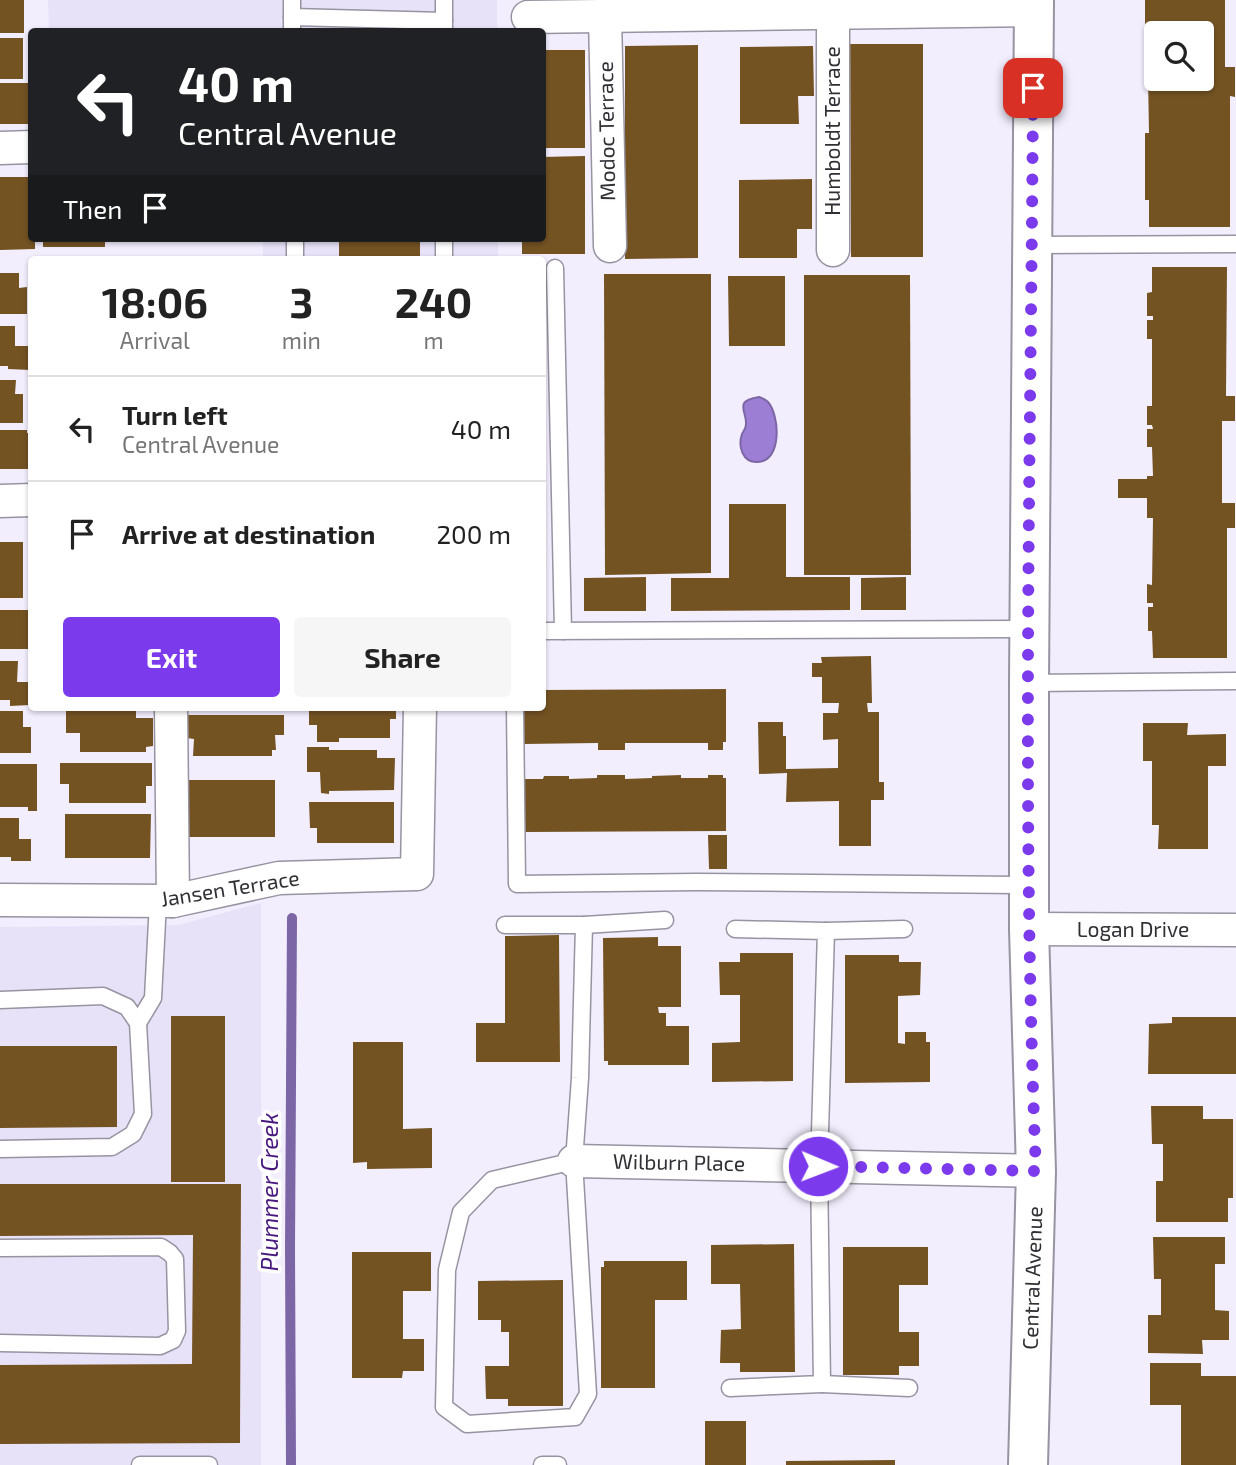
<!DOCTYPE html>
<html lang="en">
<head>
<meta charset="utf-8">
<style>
  body { margin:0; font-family:"Exo 2",sans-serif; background:#f6f6f6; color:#222; height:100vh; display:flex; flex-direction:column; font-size:26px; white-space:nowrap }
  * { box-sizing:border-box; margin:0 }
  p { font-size:23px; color:#767676 }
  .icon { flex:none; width:38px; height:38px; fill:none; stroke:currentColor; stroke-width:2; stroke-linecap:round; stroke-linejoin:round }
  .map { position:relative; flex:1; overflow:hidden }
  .drawer { position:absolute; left:28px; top:256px; width:518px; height:455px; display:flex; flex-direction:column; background:#fff; border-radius:7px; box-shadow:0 2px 5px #0004 }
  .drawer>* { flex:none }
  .guide { position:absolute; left:28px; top:28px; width:518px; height:214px; border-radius:7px; box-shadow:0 2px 5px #0004; background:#202124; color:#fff; overflow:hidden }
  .controls { position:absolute; left:1144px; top:21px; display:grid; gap:14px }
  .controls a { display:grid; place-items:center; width:70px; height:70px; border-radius:7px; background:#fff; box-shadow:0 2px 5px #0004; font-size:35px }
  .pin { position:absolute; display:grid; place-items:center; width:60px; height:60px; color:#fff; margin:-30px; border-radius:14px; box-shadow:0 4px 10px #0006 }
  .me { position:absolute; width:77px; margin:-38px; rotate:91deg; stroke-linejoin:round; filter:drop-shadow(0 0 5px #0008) }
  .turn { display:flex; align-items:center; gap:24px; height:147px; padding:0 35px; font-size:32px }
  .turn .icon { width:91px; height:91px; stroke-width:2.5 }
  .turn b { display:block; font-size:49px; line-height:60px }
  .then { display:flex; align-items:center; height:66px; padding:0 35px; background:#0003; gap:14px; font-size:26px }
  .eta { display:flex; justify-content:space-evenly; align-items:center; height:119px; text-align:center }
  .eta b { font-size:42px; font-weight:700; line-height:49px }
  .cta { display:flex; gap:14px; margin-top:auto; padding:14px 35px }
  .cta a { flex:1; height:80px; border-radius:7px; background:#7c3aed; color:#fff; font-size:28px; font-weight:700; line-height:80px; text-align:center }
  .cta a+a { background:#f6f6f6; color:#222 }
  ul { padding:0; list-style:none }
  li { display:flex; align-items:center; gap:21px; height:105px; padding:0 35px; border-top:2px solid #e0e0e0 }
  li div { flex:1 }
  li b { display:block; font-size:26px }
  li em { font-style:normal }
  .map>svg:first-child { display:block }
  .built { fill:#e8e2f8 }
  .water { fill:#9d7ed5; stroke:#7c66a5; stroke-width:2 }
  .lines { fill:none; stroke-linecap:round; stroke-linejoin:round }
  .stream { stroke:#7c66a5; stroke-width:10 }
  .building { fill:#745323; fill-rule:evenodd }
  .lane-casing { stroke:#9793a1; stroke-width:19 }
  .street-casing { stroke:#9793a1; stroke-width:35 }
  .secondary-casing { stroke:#9793a1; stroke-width:42 }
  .lane { stroke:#fff; stroke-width:16 }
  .street { stroke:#fff; stroke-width:32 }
  .secondary { stroke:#fff; stroke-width:38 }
  .route { stroke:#7c3aed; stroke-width:12; stroke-dasharray:0 21.6 }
  .labels { text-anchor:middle; stroke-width:7; stroke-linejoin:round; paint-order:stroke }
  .street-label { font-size:21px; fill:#302f34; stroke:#fefefe }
  .water-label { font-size:23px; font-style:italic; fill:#48187f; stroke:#fefefe }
</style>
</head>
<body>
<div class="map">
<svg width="1236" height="1465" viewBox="0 0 1236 1465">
  <rect width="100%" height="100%" fill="#f3eefe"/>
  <!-- built -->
  <g class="built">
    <polygon points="48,0 497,0 497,31 49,31"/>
    <rect x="263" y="238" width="235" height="21"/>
    <polygon points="261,903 261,1465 0,1465 0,927 178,925"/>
  </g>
  <!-- water -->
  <path class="water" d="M759,397C762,398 766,400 768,402C780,416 782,461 758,462C742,463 738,446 742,434C744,430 746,429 746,424C747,411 733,401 759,397Z"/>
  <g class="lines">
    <!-- stream -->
    <polyline class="stream" points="291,1465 290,1248 292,918"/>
  </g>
  <!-- building -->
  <g class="building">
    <rect x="0" y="0" width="24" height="33"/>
    <path d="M1145,0H1225V67H1235V97L1230,96V227H1149V200H1145V133H1149L1148,76H1145ZM1157,33H1202V79H1157Z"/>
    <rect x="0" y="38" width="23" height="41"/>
    <polygon points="850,44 923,44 923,257 851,257"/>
    <polygon points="698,45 698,258 625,259 625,46"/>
    <polygon points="813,46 814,96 798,96 799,124 740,124 740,47"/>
    <rect x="542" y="50" width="43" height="98"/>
    <rect x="0" y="83" width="28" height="41"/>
    <polygon points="585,156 585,254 522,254 522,238 542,238 542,157"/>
    <polygon points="0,177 32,177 32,238 35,238 35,249 0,250"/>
    <polygon points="812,179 812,229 797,229 797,258 739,258 739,180"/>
    <rect x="43" y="238" width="62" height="9"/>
    <rect x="339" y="238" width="81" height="21"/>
    <polygon points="1152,267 1227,267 1226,396 1235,396 1235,421 1222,421 1222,503 1235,503 1235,528 1227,528 1227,658 1153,658 1152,631 1148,631 1148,607 1153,607 1153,603 1147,603 1147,584 1152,585 1153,518 1147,518 1147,498 1118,498 1118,479 1147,479 1147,476 1153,476 1152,447 1147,447 1147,429 1153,429 1152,425 1147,425 1147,406 1152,406 1152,339 1147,339 1147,320 1153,320 1153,316 1147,316 1147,293 1152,292"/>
    <polygon points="0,273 19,273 19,288 27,287 27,314 0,314"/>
    <polygon points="604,274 711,274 711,573 605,575"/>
    <polygon points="804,275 910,275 911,575 804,575"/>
    <polygon points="728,276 785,276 785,346 729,346"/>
    <polygon points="0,326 15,326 15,346 30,346 30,370 8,369 8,366 0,366"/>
    <polygon points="0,380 16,380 15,394 23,394 23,423 0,423"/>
    <polygon points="0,430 27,430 27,433 30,433 32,469 0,469"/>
    <polygon points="729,504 786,504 786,577 850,577 850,610 671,611 671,578 729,578"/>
    <rect x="0" y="542" width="23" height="56"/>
    <polygon points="646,577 646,611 584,611 584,578"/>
    <polygon points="906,577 906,610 861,610 861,578"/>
    <polygon points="0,610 31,610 32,649 0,649"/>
    <polygon points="871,656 872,703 867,703 868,712 879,712 879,782 884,782 884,800 871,800 871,846 839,846 839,801 786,802 787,773 759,774 758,722 783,722 783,736 786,736 786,769 838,768 838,739 823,740 823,713 838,713 839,703 822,703 822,677 812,677 812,663 822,663 821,657"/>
    <polygon points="0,661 18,661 17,682 29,682 30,705 10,706 10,700 0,700"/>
    <polygon points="726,689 726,742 723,742 723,750 708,750 708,743 625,743 625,750 598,750 598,743 524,744 524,707 542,707 542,690"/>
    <polygon points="309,707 396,707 396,719 390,719 390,738 339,738 339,742 317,742 317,725 309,725"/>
    <polygon points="66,709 136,710 136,718 153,718 153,746 146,747 146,752 80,752 80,733 66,733"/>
    <polygon points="0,711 23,711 23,727 31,727 31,753 0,753"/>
    <polygon points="187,715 284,715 284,735 275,735 276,750 272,750 272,756 193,756 194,739 187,738"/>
    <polygon points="1143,723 1188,723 1187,735 1226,734 1226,766 1208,766 1208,849 1158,849 1159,825 1152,825 1152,761 1143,761"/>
    <polygon points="307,747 329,747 329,750 377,750 377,758 395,758 394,790 329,791 329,794 321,793 320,772 307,772"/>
    <polygon points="60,763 152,763 152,786 146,786 146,803 69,803 69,784 60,784"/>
    <polygon points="0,764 37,764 37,811 28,811 28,807 0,807"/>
    <polygon points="597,775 625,775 625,779 652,778 652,776 681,775 681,778 708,778 708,775 723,775 723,778 726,778 726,831 525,832 524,779 543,779 544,776 569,776 569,779 597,778"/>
    <rect x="187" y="780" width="88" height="57"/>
    <polygon points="309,802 394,802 394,843 317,843 317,828 310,828"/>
    <polygon points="65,814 151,814 150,858 65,858"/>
    <polygon points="0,818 19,818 19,839 31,839 31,861 11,861 11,857 0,857"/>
    <polygon points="708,835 727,835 727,869 709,869"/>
    <polygon points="559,935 560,1062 476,1062 476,1023 505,1023 505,936"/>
    <polygon points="658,937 658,946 681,946 681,1007 658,1007 659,1013 666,1013 666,1026 689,1026 689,1065 608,1065 608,1061 604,1061 603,938"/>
    <polygon points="740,953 793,953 793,1081 712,1082 712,1043 740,1042 740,995 720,995 719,962 740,962"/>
    <polygon points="845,955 899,955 899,962 921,962 920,995 898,996 898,1043 905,1044 905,1032 926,1032 926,1042 930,1042 930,1082 845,1083"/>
    <rect x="171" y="1016" width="54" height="166"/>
    <polygon points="1172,1017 1236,1017 1236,1074 1148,1074 1149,1024 1172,1023"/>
    <polygon points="353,1042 403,1042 403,1129 432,1128 432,1168 367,1169 367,1162 353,1163"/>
    <polygon points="0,1046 117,1046 117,1127 0,1128"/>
    <polygon points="1151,1106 1203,1106 1203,1119 1233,1119 1233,1198 1228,1198 1228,1222 1156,1222 1156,1181 1163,1181 1163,1144 1152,1144"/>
    <polygon points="0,1184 241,1184 240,1443 0,1444 0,1365 192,1364 193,1235 0,1236"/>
    <polygon points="1153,1237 1225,1237 1225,1264 1215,1264 1215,1310 1229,1311 1229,1340 1202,1340 1203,1354 1148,1353 1148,1315 1161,1315 1161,1279 1154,1279"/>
    <polygon points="794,1244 795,1372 740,1372 740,1363 720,1363 721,1330 741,1329 740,1284 711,1284 711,1245"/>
    <polygon points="843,1247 928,1247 928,1285 899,1285 899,1332 919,1332 919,1366 899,1366 899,1375 843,1375"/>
    <polygon points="352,1252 431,1252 431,1291 403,1291 403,1339 424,1339 424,1371 403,1371 402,1378 352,1378"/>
    <polygon points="604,1261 687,1261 687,1300 655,1300 655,1388 601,1388 601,1267 604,1267"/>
    <polygon points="563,1280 563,1406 508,1406 508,1399 486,1399 485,1366 509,1366 509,1332 501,1332 501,1320 478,1320 478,1281"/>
    <polygon points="1150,1363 1201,1363 1201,1376 1236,1376 1236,1465 1181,1465 1181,1405 1150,1405"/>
    <rect x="705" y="1421" width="41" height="44"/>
    <polygon points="895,1460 895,1465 786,1465 786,1461"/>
  </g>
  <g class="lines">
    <!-- lane casing -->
    <g class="lane-casing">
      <g id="lane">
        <polyline points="292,0 292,32"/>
        <polyline points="444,0 444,29"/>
        <polyline points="292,17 444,21"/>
        <polyline points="295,238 295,259"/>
        <polyline points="444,238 444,259"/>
        <polyline points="1032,245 1236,244"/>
        <polyline points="555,268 563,631"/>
        <polyline points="542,631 1029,629"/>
        <polyline points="1029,683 1236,681"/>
        <polyline points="515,707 517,884 696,882 1029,885"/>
        <polyline points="505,925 584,925 580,1078 574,1161 588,1394 575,1417 467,1424 444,1407 447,1270 461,1212 492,1180 574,1161"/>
        <polyline points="584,925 665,920"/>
        <polyline points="826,931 904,929"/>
        <polyline points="0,1000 103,996 127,1007 138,1023 143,1114 133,1134 112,1147 0,1149"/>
        <polyline points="138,1023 153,998 158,902"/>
        <polyline points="0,1248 161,1247 170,1253 175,1259 177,1331 173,1340 160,1346 0,1343"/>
        <polyline points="822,1384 909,1388"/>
        <polyline points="730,1388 822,1384 819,1166 826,931 735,929"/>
        <polyline points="140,1465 209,1465"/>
        <polyline points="542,1465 558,1465"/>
      </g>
    </g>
    <!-- street casing -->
    <g class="street-casing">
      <g id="street">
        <polyline points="833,13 833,250"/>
        <polyline points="605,16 610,246"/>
        <polyline points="528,17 1034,10"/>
        <polyline points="0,148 32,147"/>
        <polyline points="0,501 32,500"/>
        <polyline points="171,707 173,901"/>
        <polyline points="0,900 173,901 279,878 417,874 420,707"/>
        <polyline points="1029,929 1236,930"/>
        <polyline points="574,1161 1036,1171"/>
      </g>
    </g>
    <!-- secondary casing -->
    <g class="secondary-casing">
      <polyline id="secondary" points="1028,1465 1036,1171 1029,929 1029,683 1034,0"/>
    </g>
    <!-- lane -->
    <use href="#lane" class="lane"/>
    <!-- street -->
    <use href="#street" class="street"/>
    <!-- secondary -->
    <use href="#secondary" class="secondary"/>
  </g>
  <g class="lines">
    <!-- route -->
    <path class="route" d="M818,1166L1036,1171C1021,810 1031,449 1033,88"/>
  </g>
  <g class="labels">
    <!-- street labels -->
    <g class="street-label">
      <text transform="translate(607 131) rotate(-91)" y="7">Modoc Terrace</text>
      <text transform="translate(833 131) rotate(-90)" y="7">Humboldt Terrace</text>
      <text transform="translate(230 889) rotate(-9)" y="7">Jansen Terrace</text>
      <text x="1133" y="937">Logan Drive</text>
      <text transform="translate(679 1163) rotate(1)" y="7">Wilburn Place</text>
      <text transform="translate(1033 1278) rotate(-88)" y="7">Central Avenue</text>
    </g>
    <!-- water labels -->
    <g class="water-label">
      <text transform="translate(270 1192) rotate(-90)" y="8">Plummer Creek</text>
    </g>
  </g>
</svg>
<div class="controls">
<a><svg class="icon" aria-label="search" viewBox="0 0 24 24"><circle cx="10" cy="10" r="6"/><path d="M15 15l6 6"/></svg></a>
</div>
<div class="pin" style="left:1033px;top:88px;background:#d93025"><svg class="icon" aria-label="arrive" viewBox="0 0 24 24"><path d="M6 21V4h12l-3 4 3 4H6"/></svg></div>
<svg class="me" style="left:818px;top:1166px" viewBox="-20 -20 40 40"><circle r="17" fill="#7c3aed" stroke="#fff" stroke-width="3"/><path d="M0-11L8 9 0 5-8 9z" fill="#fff"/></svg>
<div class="guide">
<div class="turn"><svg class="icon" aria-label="left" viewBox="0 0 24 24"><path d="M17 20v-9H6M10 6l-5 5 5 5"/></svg><div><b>40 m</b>Central Avenue</div></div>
<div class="then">Then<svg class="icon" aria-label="arrive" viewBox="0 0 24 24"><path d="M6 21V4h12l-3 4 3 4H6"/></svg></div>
</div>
<section class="drawer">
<div class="eta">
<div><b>18:06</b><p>Arrival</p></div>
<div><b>3</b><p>min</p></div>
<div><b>240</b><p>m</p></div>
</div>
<ul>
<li><svg class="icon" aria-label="left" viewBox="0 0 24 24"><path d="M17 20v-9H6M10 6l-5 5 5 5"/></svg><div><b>Turn left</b><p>Central Avenue</p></div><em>40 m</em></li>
<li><svg class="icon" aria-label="arrive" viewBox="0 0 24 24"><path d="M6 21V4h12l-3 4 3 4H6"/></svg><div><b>Arrive at destination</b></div><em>200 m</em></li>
</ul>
<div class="cta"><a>Exit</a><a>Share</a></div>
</section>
</div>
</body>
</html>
